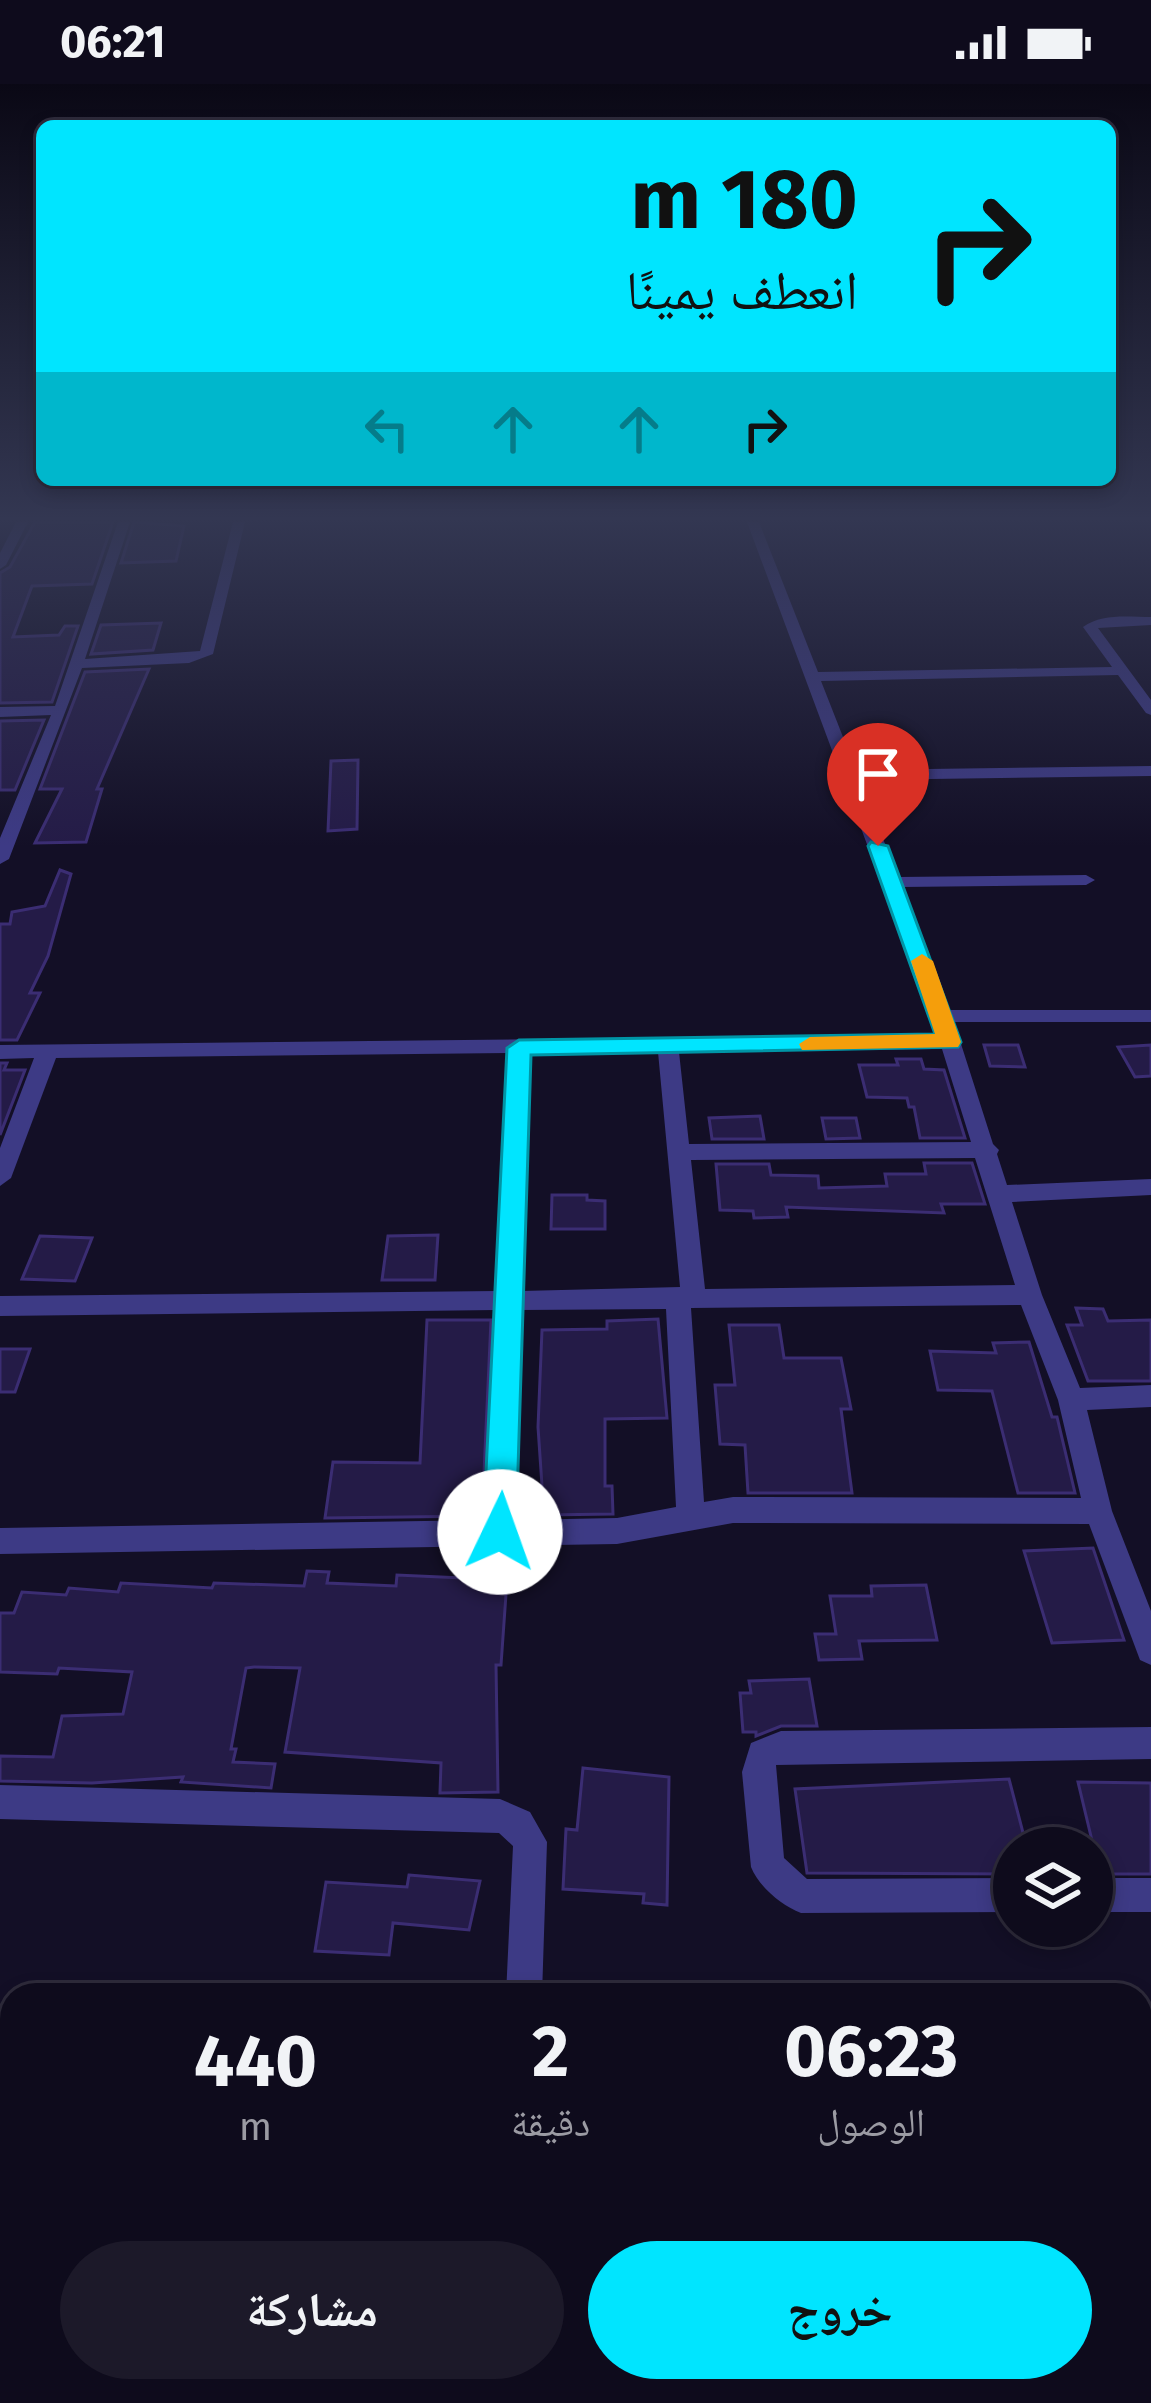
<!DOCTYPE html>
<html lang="ar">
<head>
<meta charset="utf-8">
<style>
  body { margin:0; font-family:"Fira Sans","Noto Naskh Arabic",sans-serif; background:#1c1929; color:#f1f3f6; direction:rtl; height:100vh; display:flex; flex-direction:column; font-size:45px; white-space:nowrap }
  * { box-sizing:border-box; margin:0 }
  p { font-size:39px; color:#9b9ba3 }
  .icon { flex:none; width:66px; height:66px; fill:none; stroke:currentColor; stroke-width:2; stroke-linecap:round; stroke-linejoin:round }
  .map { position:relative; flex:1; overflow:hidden; direction:ltr }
  .sheet { position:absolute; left:0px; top:1899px; width:1152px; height:420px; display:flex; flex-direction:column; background:#0e0b1c; border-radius:36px 36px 0 0; box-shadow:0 6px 18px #0003,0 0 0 3px #2e2b3b; direction:rtl }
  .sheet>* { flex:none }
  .hud { position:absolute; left:36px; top:36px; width:1080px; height:366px; border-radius:18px; box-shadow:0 6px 18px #0003,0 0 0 3px #2e2b3b; direction:rtl; background:#00e5ff; color:#111; overflow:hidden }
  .controls { position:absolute; left:993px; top:1743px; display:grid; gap:24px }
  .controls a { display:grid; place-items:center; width:120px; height:120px; border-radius:50%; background:#0e0b1c; box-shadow:0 6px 18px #0003,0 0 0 3px #2e2b3b; font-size:60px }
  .pin { position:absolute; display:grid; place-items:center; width:102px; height:102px; color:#fff; margin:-123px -51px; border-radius:50% 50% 50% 0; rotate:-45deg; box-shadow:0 0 12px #0007 }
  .pin .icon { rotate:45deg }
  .me { position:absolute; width:132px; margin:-66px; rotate:3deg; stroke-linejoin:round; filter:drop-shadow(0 0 9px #0008) }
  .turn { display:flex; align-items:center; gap:42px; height:252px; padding:0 60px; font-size:54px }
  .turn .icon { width:156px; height:156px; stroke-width:2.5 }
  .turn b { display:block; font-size:84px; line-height:102px }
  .lanes { display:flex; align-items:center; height:114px; padding:0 60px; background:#0003; justify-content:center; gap:60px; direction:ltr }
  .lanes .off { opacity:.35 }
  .eta { display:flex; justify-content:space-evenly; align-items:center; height:204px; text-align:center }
  .eta b { font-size:72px; font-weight:700; line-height:84px }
  .action { display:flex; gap:24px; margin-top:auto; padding:24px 60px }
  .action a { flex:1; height:138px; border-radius:72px; background:#00e5ff; color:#111; font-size:48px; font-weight:700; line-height:138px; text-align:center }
  .action a+a { background:#1c1929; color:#f1f3f6 }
  .status { display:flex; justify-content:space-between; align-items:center; height:84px; padding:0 60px; background:#0e0b1c; direction:ltr }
  .status svg { height:33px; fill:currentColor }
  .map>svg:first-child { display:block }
  .building { fill:#241b47; stroke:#3b2d73; stroke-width:3 }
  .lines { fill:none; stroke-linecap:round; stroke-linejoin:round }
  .minor { fill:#3d3a85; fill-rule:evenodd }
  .route { fill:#00e5ff; stroke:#0095a6; stroke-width:3 }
  .slow { fill:#f59e0b }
</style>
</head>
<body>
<div class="status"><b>06:21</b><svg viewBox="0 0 49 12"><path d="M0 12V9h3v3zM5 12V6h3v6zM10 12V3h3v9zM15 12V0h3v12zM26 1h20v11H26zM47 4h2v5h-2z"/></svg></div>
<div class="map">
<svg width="1151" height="2319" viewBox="0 0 1151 2319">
  <rect width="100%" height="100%" fill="#130f26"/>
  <!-- building -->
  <g class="building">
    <polygon points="35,438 113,438 92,500 32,502 13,553 59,551 65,542 78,542 52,618 0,619 0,489 10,483"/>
    <polygon points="134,438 184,442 176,477 121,479"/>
    <polygon points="161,539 153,566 91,570 101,541"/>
    <polygon points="149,585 97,705 102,705 86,758 35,759 62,705 40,705 85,588"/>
    <polygon points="44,636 15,706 0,706 0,637"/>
    <polygon points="358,676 357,745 328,747 331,677"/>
    <polygon points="60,786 71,790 48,872 30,909 40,909 17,956 0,956 0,840 10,840 12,828 45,822"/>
    <polygon points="984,961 1018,961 1025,983 990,982"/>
    <polygon points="1151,961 1151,992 1135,993 1118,963"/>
    <polygon points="896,975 921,975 924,985 944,986 965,1054 920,1054 914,1023 909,1023 907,1014 867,1013 859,981 898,981"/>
    <polygon points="0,979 7,979 4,986 25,986 0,1051"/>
    <polygon points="760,1032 764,1055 712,1055 709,1034"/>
    <polygon points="822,1034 856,1034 860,1054 826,1055"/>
    <polygon points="924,1079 972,1079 985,1120 941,1120 944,1129 786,1123 788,1133 754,1134 753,1127 720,1126 716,1080 769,1080 771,1091 818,1092 819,1104 887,1102 885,1090 926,1090"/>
    <polygon points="552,1111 587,1111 587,1116 605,1117 605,1145 551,1145"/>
    <polygon points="438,1151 435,1196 382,1196 388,1152"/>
    <polygon points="40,1152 92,1154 75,1197 22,1195"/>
    <polygon points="1076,1224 1103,1225 1108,1237 1151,1236 1151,1297 1088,1297 1067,1241 1082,1241"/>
    <polygon points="658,1235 667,1334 605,1335 605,1402 612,1402 613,1430 544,1431 538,1343 542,1246 607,1245 607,1237"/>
    <polygon points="427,1236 491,1236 482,1432 325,1434 333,1378 420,1379"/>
    <polygon points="729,1241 779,1241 784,1274 841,1274 851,1325 841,1325 852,1409 748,1409 745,1361 720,1360 715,1301 735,1301"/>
    <polygon points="1029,1258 1052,1333 1057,1333 1075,1409 1018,1409 992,1307 938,1306 930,1267 996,1269 993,1259"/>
    <polygon points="0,1265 30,1265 15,1308 0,1308"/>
    <polygon points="1093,1464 1124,1556 1052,1559 1024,1467"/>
    <polygon points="307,1487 329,1488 327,1499 396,1502 397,1491 507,1496 501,1581 496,1581 498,1708 440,1709 441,1679 285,1668 300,1584 254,1583 246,1584 231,1665 236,1665 233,1678 275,1680 271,1704 181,1698 183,1693 92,1699 0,1697 0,1672 53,1673 62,1632 123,1630 132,1588 59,1584 57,1590 0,1588 0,1529 14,1529 22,1508 66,1511 69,1504 118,1508 121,1499 212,1504 214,1499 304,1502"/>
    <polygon points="926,1501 937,1556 859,1557 862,1575 819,1576 815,1550 836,1550 830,1512 872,1512 871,1502"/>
    <polygon points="809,1595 817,1642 781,1642 756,1652 756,1648 743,1648 740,1609 751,1609 749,1597"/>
    <polygon points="583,1684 669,1693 667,1821 643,1819 644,1810 563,1805 566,1745 577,1746"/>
    <polygon points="1009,1695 1027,1764 1014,1764 1014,1790 807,1789 795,1705"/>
    <polygon points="1078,1698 1151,1699 1151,1790 1100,1790"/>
    <polygon points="409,1791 480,1797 469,1846 393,1839 389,1871 315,1867 326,1798 407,1803"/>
  </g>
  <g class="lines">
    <!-- minor -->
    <g class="minor">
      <polygon points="16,438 28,438 6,481 0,485 0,469"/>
      <polygon points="118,438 130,438 85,575 200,567 233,438 245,438 213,570 189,579 82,584 9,775 0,780 0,754 51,631 0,633 0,623 55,622"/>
      <path d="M747,438H759L818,588L1112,583L1083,543C1102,529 1128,533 1151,533V541L1098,544L1151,616V631L1146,629L1118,591L821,597L856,686L1151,682V692L860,696L898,793L1086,791L1095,796L1086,801L902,803L950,926H1151V938H954L993,1060L999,1066L997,1070L1007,1101L1151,1095V1111L1012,1118L1042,1211L1080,1304L1151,1301V1323L1087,1326L1112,1427L1151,1527V1581L1140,1576L1089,1440L733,1439L617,1460L0,1470V1444L486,1436L496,1226L0,1232V1212L497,1207L508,969L56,974L11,1094L0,1102V1064L34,974L0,975V961L938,951ZM942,965L971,1058L689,1060L679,968ZM658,968L680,1203L522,1207L529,969ZM975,1074L1015,1201L705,1205L691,1076ZM1021,1221L1058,1316L1081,1414L733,1413L704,1418L691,1224ZM666,1225L676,1423L617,1434L515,1436L521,1226Z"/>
      <path d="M1151,1643V1675L776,1681L784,1774L807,1795L1014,1794V1828L801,1829C781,1821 759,1803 751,1783L742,1688L751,1659L781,1647Z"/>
      <polygon points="0,1701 500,1715 530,1728 547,1758 542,1911 506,1911 513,1762 499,1749 0,1735"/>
      <rect x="1092" y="1794" width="59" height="34"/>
      <rect x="0" y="2147" width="12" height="40"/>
      <polygon points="485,2307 527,2307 528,2319 484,2319"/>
    </g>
  </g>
  <!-- sky -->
  <linearGradient id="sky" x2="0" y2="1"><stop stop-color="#0a0815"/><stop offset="0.57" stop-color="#333752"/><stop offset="1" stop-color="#333752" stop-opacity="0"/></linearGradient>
  <rect width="1151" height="763" fill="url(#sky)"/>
  <!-- route -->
  <polygon class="route" points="871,758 888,762 961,958 958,963 531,971 516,1448 511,1459 500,1463 488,1459 483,1448 507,964 519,956 935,950 868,762"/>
  <!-- slow -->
  <polygon class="slow" points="922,870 933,877 961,958 958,963 802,966 799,960 810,953 935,950 911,877"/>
</svg>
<div class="controls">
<a><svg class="icon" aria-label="layers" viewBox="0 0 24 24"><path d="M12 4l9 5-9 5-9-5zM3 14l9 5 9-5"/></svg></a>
</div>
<div class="pin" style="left:878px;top:762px;background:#d93025"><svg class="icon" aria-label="arrive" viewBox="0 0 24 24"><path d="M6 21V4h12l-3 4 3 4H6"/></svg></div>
<svg class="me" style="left:500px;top:1448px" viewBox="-20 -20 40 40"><circle r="19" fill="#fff"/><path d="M0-13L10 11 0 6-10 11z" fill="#00e5ff"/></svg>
<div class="hud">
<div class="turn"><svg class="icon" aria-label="right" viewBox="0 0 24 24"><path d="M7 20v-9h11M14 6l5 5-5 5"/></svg><div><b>180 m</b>انعطف يمينًا</div></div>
<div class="lanes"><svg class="icon off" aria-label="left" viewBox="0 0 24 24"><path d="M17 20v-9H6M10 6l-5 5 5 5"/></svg><svg class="icon off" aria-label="ahead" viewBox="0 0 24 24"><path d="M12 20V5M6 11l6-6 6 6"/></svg><svg class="icon off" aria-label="ahead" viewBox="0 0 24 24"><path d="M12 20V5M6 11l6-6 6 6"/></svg><svg class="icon" aria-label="right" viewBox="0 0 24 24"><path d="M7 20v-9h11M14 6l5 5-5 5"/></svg></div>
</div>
<section class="sheet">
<div class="eta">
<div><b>06:23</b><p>الوصول</p></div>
<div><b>2</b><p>دقيقة</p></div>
<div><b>440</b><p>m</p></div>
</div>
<div class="action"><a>خروج</a><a>مشاركة</a></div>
</section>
</div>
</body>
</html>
